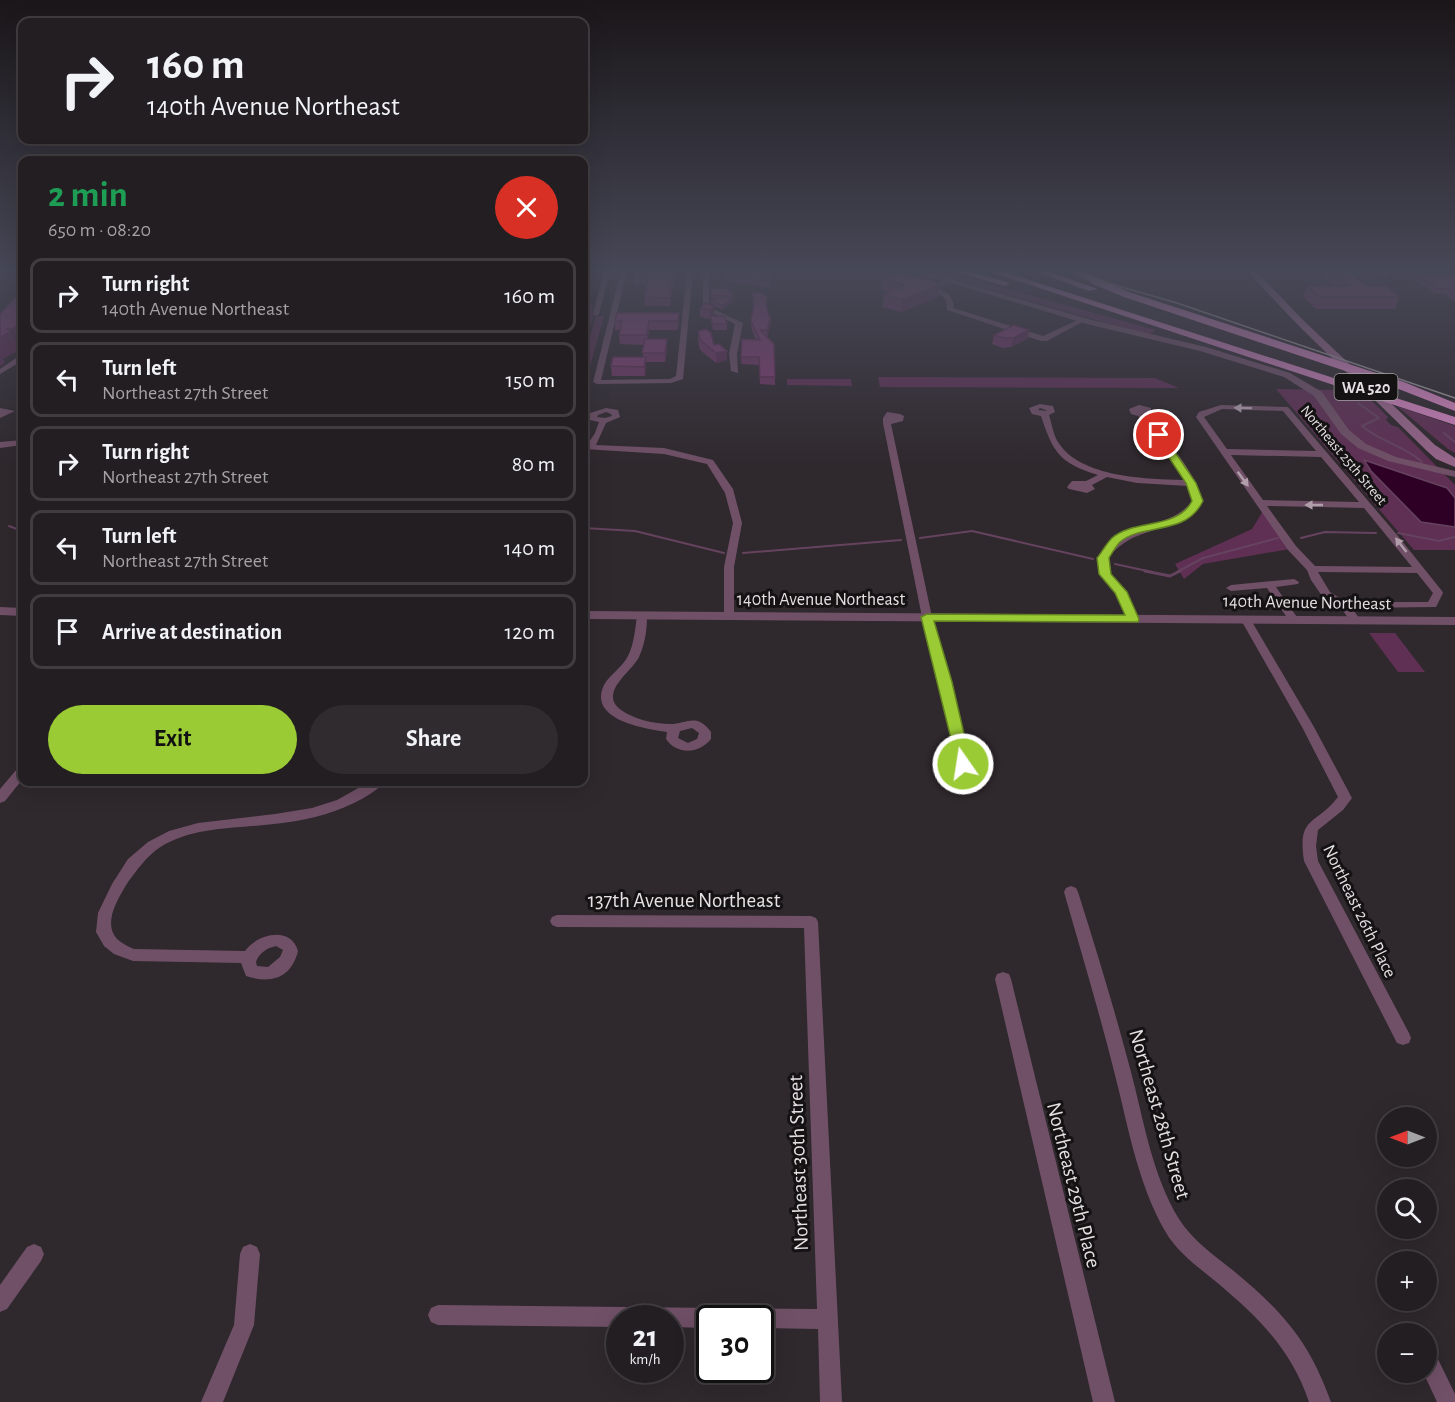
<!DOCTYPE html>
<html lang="en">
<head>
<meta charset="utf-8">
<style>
  body { margin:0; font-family:"Alegreya Sans",sans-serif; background:#2f2b2f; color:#f1f3f6; height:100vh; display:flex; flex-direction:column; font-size:22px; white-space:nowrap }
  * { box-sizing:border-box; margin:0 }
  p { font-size:20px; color:#a3a2a5 }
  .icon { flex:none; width:33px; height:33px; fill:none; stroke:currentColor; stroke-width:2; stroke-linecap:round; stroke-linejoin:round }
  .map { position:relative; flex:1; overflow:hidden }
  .sheet { position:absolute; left:18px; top:156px; width:570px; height:630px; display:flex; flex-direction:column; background:#231e22; border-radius:12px; box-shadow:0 6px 24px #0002,0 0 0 2px #403c40 }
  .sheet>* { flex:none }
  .guide { position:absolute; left:18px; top:18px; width:570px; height:126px; border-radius:12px; box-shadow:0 6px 24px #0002,0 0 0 2px #403c40; background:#231e22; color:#f1f3f6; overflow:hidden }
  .needle { width:39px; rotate:270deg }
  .tools { position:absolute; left:1377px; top:1107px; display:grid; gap:12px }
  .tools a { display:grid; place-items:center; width:60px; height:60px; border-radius:50%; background:#231e22; box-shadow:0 6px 24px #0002,0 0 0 2px #403c40; font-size:30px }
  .speed { position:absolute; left:606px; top:1305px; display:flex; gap:12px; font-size:30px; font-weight:700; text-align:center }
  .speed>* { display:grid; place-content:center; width:78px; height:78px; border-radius:50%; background:#231e22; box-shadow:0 6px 24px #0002,0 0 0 2px #403c40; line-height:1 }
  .speed small { font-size:15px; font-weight:400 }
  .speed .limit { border:3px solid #111; border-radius:9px; background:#fff; color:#111 }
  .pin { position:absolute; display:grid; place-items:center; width:51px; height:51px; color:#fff; margin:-26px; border:3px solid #fff; border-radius:50%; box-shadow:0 2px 6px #0007 }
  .me { position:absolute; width:66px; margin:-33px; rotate:347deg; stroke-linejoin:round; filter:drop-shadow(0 0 4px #0008) }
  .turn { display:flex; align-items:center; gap:21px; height:126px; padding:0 30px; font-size:27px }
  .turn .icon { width:78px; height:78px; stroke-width:2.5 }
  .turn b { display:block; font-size:42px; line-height:51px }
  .round { display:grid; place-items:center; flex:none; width:63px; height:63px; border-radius:32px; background:#2f2b2f }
  .head { display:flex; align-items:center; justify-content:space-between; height:102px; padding:0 30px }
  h1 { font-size:36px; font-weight:600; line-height:45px; color:#1e9e55 }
  .primary-button { display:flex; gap:12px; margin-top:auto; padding:12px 30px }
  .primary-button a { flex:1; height:69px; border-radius:36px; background:#9acb35; color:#111; font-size:24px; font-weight:600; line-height:69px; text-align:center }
  .primary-button a+a { background:#2f2b2f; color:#f1f3f6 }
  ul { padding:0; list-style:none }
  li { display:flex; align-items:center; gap:18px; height:75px; margin:0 12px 9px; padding:0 18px; border:3px solid #403c40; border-radius:12px }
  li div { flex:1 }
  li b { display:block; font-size:22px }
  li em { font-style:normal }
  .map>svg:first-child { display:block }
  .green { fill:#5f3054 }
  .water { fill:#2e0026; stroke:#65435f; stroke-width:1.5 }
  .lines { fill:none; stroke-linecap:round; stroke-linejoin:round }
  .stream-far1 { stroke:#65435f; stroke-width:2 }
  .stream { stroke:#65435f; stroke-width:3 }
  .minor { fill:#705067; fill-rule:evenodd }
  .tertiary { fill:#705067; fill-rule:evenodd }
  .secondary { fill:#966589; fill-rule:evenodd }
  .motorway { fill:#cf82bc; fill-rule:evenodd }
  .tram { stroke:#9b969a; stroke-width:1.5 }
  .wall { fill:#713463 }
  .shaded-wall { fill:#5c2a50 }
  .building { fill:#833c73; stroke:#5c2a50; stroke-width:1.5 }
  .oneway { fill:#b09fab }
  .route { fill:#9acb35; stroke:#648422; stroke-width:1.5 }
  .labels { text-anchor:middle; stroke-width:6; stroke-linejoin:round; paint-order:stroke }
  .far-street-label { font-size:15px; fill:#e4e0e3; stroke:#151214 }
  .shield { fill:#151214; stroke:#a6a2a5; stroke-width:1.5 }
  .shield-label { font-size:16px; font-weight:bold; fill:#e4e0e3 }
  .street-label { font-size:18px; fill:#e4e0e3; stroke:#151214 }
  .near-street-label { font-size:21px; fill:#e4e0e3; stroke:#151214 }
</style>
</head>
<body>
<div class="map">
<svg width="1455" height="1402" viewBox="0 0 1455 1402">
  <rect width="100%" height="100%" fill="#2f282d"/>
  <!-- green -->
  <g class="green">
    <polygon points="925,271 950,273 1156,330 1148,335"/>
    <polygon points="596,316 604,316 584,387 584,348 587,347"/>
    <polygon points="878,377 1155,378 1179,388 880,387"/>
    <polygon points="787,379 851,379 852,386 787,385"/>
    <polygon points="1276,389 1342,390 1370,399 1388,417 1386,420 1391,425 1398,427 1455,485 1455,498 1447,488 1365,461 1371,471 1421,522 1455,527 1455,550 1414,550"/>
    <polygon points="1397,406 1455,426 1455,453 1448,449"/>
    <polygon points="1263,511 1290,549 1203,564 1184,579 1175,564 1252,529"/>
    <polygon points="1369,633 1395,633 1425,672 1398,672"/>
  </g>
  <!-- water -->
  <polygon class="water" points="1364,460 1447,488 1455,498 1455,527 1421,522 1371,471"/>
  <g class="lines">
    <!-- stream-far1 -->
    <g class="stream-far1">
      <path d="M1358,403L1379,418L1362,426C1380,442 1404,445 1422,462"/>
      <polyline points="1444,433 1455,442"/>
      <polyline points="9,526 22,531"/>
      <polyline points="584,528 635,531 724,553"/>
      <polyline points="1398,533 1439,541 1455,537"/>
      <polyline points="920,538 972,531 1093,559"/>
      <polyline points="1301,538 1325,532 1376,533"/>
      <polyline points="743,553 901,540"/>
      <polyline points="1115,564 1152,572"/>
      <polyline points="1177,572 1203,558 1278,538"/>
    </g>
    <!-- stream -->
    <polyline class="stream" points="1145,571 1170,576 1180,571"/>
    <!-- minor -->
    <g class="minor">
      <polygon points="604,271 610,271 599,314 596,316 593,314"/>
      <polygon points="621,271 627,271 601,380 670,379 676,376 687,271 693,271 683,379 671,383 597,384 593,382"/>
      <polygon points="703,271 709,271 709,307 743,323 737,354 738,373 731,371 729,354 735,324 703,308"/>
      <polygon points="1377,271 1384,271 1390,276 1385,277"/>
      <path d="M950,278L952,279V281L937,288L949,294L954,304L953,308L1043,336L1080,319L1086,320L1047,341H1041L947,310C947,294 941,297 929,288Z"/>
      <polygon points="19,356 22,356 22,361 0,374 0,369"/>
      <path d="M1040,404L1053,406L1055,412L1049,415C1052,424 1053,434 1058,442C1080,478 1148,479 1185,480L1172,459L1138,416L1131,414L1129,409L1139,405L1151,408V414L1147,418C1168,443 1194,468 1202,501C1175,538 1138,521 1108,558L1110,574L1126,592L1138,619L1137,621H1129L1116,593L1100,575L1098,558C1105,549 1111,541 1121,535C1146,521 1174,525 1192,501L1188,486L1137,483L1107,477L1092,485L1095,489L1087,493L1069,489L1067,487L1072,481H1086L1098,475C1059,463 1053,452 1041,416L1032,414L1029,408ZM1040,408L1046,410L1047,411L1038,410Z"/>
      <path d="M1221,405L1288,407L1398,536L1442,591L1443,593L1436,607L1352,608L1361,621L1356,624L1352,623L1340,607L1322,596L1311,580L1307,570L1288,550L1196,417L1199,412ZM1222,409L1283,411L1316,451L1227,449L1204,417ZM1231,455L1321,457L1359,502L1263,500ZM1267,506L1364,508L1412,567L1315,566L1296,546ZM1318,572L1417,573L1433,593L1428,602H1346L1330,592Z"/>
      <polygon points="0,408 15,411 0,418"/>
      <path d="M606,408L618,410L620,417L606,423L596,445L664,448L713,460L733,489L742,523L734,567V616L733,618H725L724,616V567L733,523L725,493L707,464L664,454L584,449V445H587L595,433L599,422L590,420V413ZM606,412L611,414L612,416L605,418L597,417L598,415Z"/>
      <polygon points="887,412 900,414 904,416 903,421 891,424 932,617 951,682 969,764 968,767 958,767 957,764 939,682 922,617 883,423 883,418"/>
      <polygon points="22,440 22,445 0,448 0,442"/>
      <polygon points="1294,579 1299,582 1298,584 1276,587 1299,620 1294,623 1290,622 1267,588 1231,591 1226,588 1231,585"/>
      <path d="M642,613L647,616C647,630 645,644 639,657C632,672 598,692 621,710C634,719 654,724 670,724C686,724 697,712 711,732V739C699,754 677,755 666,739L667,732C646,729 587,720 604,685C610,674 622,668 628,656C634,644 635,630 637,616ZM692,728L699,733L697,739L688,743L678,738L680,731Z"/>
      <path d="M1246,617L1251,620L1314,727L1352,798L1343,810L1318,830L1316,846L1318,861L1409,1033L1411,1038L1409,1043L1403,1045L1397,1043L1304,861C1297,815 1316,826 1338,797L1302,727L1241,620Z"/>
      <polygon points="22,768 22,780 5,801 0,803 0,789 17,769"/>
      <path d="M369,782H384C377,791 364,798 354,803C329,815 302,821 274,824C235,829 193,826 159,848C146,857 137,870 128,882C122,892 115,903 112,915C108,934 117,942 134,949L245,951C258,933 291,926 298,951C291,979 270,984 246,976L241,963L133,961L114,954L104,946L96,932L98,913L112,884L128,859L148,842L169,831L198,823L275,814L312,808L337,800ZM276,946L283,950L280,957L268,967L257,966L256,962C259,953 267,948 276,946Z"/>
      <path d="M1071,886L1076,888L1078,892C1097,952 1115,1011 1131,1072C1144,1121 1152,1175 1179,1219C1193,1241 1215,1256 1235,1272C1284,1313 1309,1341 1331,1402H1309C1292,1351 1260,1319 1220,1285C1200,1268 1178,1254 1165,1231C1137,1182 1128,1125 1114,1071C1099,1011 1081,952 1064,892L1066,888Z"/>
      <polygon points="557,915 811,916 816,918 818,922 842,1402 820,1402 818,1329 760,1328 760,1318 710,1318 710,1328 670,1327 670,1318 620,1318 620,1327 438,1325 431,1322 428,1315 431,1308 438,1305 817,1309 804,928 557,927 552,925 550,921 552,917"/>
      <polygon points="1003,972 1009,974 1011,979 1115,1402 1093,1402 995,979 997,974"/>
      <polygon points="34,1244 41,1247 44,1254 41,1261 7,1309 0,1312 0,1285 27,1247"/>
      <polygon points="250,1244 257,1247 260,1254 254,1325 223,1402 201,1402 234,1325 240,1254 243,1247"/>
      <polygon points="1426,1346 1433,1349 1455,1394 1455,1402 1437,1402 1423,1372 1426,1372"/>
    </g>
    <!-- tertiary -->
    <g class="tertiary">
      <polygon points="911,271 922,271 1092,320 1206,347 1290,373 1322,392 1349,430 1366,444 1396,457 1455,471 1455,477 1388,461 1358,448 1341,434 1314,396 1284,377 1200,351 1087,324"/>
      <polygon points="0,607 22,608 22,616 0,615"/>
      <polygon points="584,611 1455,617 1455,625 584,619"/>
    </g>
    <!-- secondary -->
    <polygon class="secondary" points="1247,271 1256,271 1302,319 1435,445 1455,458 1455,467 1436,459 1427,451 1296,323"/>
    <!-- motorway -->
    <g class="motorway">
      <polygon points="952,271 967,271 1010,283 1005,286"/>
      <polygon points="988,271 1001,271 1455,417 1455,425"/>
      <polygon points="1034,271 1047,271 1098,289 1089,291"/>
      <path d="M1073,271C1087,270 1116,287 1132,293L1404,382L1455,403V411L1396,388L1124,297L1093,284Z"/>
    </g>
    <!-- tram -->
    <polyline class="tram" points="1066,271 1177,303 1455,398"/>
  </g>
  <!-- wall -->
  <g class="wall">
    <polygon points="584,271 591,271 591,275 589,283 584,283"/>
    <polygon points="635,271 676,271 670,306 645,306 644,297 647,284 634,284 634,275"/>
    <polygon points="1323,271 1347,271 1367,286 1399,297 1395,309 1316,309 1303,297 1307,286 1332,286 1321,277"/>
    <polygon points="772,272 772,278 767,280 769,282 769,288 726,281 726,275"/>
    <polygon points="1416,274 1455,274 1455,301 1445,294 1435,294 1414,279"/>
    <polygon points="882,278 940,285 938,297 901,312 882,307 884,295 889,292 881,289"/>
    <polygon points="711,289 734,296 734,301 722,310 711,304"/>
    <polygon points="752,292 767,306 769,317 771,317 771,324 767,337 774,344 775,385 760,384 759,365 741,364 742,339 756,340 751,328 753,307"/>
    <polygon points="714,307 714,316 727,324 727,330 713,330 710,319 700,317 700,308"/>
    <polygon points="679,313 678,330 649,330 648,339 667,339 667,349 665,362 646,362 645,376 612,376 611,366 643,357 644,345 620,344 619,335 620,330 615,330 615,321"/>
    <polygon points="1029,330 1027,339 1011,347 1003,348 992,344 994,335"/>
    <polygon points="698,331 714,345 727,360 716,363 700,350 698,341"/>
  </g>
  <!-- shaded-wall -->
  <g class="shaded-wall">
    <polygon points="588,271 591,271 591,275 589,283"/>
    <polygon points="674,271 676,271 670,306 670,298"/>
    <polygon points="772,272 772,278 763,282 763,276"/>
    <polygon points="940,285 938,297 901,312 902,300"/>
    <polygon points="734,296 734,301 722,310 722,306"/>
    <polygon points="592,305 593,317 584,343 584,327"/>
    <polygon points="714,307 714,316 710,316 710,319 710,310"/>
    <polygon points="771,317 771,324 767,337 767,330"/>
    <polygon points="649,321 649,330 647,345 647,335"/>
    <polygon points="22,323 22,346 20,348 12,329"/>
    <polygon points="1029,330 1027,339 1011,347 1013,338"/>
    <polygon points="12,331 20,350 3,359 5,363 0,366 0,337"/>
    <polygon points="667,339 667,349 665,362 665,353"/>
    <polygon points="727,351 727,360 716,363 716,353"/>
    <polygon points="646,357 646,367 645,376 644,367"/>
  </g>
  <!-- building -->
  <g class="building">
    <polygon points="635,271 674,271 670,298 644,297 649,275 634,275"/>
    <polygon points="729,271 771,271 772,272 763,276 769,282 726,275"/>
    <polygon points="1331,271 1347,271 1367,286 1387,286 1399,297 1320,297 1307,286 1350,286"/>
    <polygon points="896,272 916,278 923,275 940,285 902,300 884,295 904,285 882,278"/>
    <polygon points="1416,274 1455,274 1455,294 1447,289 1438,289"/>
    <polygon points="726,288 734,296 722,306 711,299 732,297 711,295 711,289"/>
    <polygon points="22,292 22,323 12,329 6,329 12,331 0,337 0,314 17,296"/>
    <polygon points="752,292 762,293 767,297 766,304 769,317 771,317 767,330 760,330 774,344 775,377 760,377 759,357 741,357 742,339 760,340 751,321 754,303"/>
    <polygon points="706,303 714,307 710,310 700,308"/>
    <polygon points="584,305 592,305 584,327"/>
    <polygon points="617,313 679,313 678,321 649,321 647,335 619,335 622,321 615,321"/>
    <polygon points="710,316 724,316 727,324 713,324"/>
    <polygon points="1014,325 1029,330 1013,338 1004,338 994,335"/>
    <polygon points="706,329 711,333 714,345 719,344 727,351 716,353 700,340 698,331"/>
    <polygon points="645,339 667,339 665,353 642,353"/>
    <polygon points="613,357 646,357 644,367 611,366"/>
  </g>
  <!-- one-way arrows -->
  <defs><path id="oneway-solid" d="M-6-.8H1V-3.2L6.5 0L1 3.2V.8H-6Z" transform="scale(1.5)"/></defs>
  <g class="oneway">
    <use href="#oneway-solid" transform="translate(1243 408) rotate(-179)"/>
    <use href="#oneway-solid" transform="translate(1243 479) rotate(54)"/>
    <use href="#oneway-solid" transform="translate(1314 505) rotate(-180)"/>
    <use href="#oneway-solid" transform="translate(1401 545) rotate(-128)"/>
  </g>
  <!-- sky -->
  <linearGradient id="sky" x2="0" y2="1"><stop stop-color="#1a1619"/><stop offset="0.58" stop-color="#474857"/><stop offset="1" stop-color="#474857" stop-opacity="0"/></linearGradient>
  <rect width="1455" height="467" fill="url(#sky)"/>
  <!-- route -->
  <path class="route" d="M1156,433H1162L1196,483L1203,501C1185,537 1144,522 1120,542C1116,546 1112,553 1109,558L1111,574L1127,592L1139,619L1138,622L934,621L952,682L971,764L968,767H958L921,617L927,614L1125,615L1115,593L1099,574L1097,558C1102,552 1106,544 1112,538C1133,519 1177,530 1192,501L1186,483L1154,435Z"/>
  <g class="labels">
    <!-- far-street labels -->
    <g class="far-street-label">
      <text transform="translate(1344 455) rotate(50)" y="5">Northeast 25th Street</text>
    </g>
    <!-- shield labels -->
    <rect class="shield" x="1334.5" y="374" width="63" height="26" rx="4.5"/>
    <g class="shield-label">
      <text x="1366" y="393">WA 520</text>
    </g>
    <!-- street labels -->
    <g class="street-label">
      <text x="821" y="605">140th Avenue Northeast</text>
      <text transform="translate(1307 602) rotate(1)" y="6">140th Avenue Northeast</text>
      <text transform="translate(1360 911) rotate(64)" y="6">Northeast 26th Place</text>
    </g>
    <!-- near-street labels -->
    <g class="near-street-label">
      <text x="684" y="907">137th Avenue Northeast</text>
      <text transform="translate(1160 1114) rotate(74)" y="7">Northeast 28th Street</text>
      <text transform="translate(798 1163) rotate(-92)" y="7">Northeast 30th Street</text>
      <text transform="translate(1074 1185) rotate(76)" y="7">Northeast 29th Place</text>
    </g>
  </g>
</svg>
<div class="tools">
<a><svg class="needle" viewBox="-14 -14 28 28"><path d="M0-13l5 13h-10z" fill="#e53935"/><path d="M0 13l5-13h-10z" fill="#a3a2a5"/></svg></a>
<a><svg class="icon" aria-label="search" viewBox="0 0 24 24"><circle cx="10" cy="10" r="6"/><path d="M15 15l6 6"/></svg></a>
<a>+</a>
<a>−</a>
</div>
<div class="speed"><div>21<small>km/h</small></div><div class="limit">30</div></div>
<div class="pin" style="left:1159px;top:435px;background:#d93025"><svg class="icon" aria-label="arrive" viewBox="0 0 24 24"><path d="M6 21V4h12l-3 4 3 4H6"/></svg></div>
<svg class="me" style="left:963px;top:764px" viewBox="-20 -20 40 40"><circle r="17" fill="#9acb35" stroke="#fff" stroke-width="3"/><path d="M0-11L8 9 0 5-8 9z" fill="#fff"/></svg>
<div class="guide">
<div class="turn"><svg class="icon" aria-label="right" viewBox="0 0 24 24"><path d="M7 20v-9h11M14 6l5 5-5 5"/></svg><div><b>160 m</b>140th Avenue Northeast</div></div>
</div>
<section class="sheet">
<div class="head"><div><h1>2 min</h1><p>650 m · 08:20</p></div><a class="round" style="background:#d93025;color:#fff"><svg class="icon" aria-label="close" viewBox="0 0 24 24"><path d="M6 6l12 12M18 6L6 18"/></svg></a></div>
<ul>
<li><svg class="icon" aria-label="right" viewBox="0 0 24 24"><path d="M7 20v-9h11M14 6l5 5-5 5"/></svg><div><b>Turn right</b><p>140th Avenue Northeast</p></div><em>160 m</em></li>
<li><svg class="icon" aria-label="left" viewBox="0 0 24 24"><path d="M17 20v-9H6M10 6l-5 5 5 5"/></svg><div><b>Turn left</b><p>Northeast 27th Street</p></div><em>150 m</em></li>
<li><svg class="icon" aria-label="right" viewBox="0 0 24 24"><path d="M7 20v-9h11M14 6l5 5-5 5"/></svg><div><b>Turn right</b><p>Northeast 27th Street</p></div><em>80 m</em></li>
<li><svg class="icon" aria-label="left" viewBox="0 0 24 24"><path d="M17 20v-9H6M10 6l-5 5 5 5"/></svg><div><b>Turn left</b><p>Northeast 27th Street</p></div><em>140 m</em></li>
<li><svg class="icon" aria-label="arrive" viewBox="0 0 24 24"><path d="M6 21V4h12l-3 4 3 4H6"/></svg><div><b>Arrive at destination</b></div><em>120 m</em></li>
</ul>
<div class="primary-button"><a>Exit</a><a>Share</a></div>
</section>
</div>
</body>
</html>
